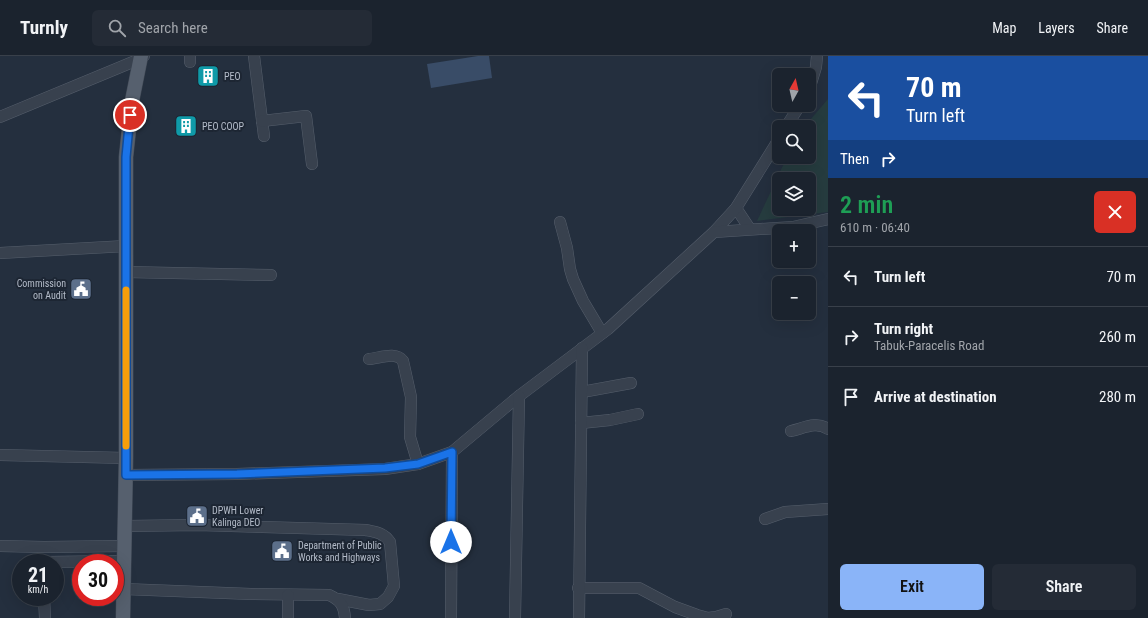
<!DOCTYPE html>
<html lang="en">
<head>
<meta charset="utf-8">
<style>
  body { margin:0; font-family:"Roboto Condensed",sans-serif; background:#242b36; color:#f1f3f6; height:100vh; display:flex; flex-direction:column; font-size:15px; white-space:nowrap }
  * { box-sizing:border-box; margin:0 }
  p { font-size:13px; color:#a0a4aa }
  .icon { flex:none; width:22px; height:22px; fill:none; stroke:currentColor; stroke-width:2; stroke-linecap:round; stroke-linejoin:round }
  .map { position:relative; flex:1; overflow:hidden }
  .drawer { display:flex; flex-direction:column; background:#1b232e; width:320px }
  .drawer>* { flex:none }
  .guide { background:#1a4fa0; color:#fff; overflow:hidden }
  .needle { width:26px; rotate:8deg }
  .buttons { position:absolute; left:772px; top:12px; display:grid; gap:8px }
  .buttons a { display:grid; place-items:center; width:44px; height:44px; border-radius:6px; background:#1b232e; box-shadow:0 4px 16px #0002,0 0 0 1px #39404a; font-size:20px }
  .speed { position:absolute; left:12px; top:498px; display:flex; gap:8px; font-size:20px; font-weight:700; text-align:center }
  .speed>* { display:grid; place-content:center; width:52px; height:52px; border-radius:50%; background:#1b232e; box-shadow:0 4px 16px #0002,0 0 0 1px #39404a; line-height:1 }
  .speed small { font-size:10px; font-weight:400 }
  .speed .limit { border:6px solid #d22; background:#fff; color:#111 }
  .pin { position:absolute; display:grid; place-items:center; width:34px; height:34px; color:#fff; margin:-17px; border:2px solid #fff; border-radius:50%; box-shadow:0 1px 4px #0007 }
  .me { position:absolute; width:44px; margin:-22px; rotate:0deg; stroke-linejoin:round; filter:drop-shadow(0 0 3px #0008) }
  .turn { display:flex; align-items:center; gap:14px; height:84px; padding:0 12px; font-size:18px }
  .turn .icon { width:52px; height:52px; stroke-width:2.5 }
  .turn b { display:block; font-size:28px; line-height:34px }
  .then { display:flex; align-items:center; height:38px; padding:0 12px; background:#0003; gap:8px; font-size:15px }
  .round { display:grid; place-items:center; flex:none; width:42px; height:42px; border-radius:6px; background:#242b36 }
  .head { display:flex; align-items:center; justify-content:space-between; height:68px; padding:0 12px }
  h1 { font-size:24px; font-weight:600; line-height:30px; color:#1e9e55 }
  .button { display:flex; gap:8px; margin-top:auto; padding:8px 12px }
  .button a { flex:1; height:46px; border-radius:6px; background:#8ab4f8; color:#111; font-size:16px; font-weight:600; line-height:46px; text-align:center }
  .button a+a { background:#242b36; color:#f1f3f6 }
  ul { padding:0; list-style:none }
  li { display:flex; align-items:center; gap:12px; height:60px; padding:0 12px; border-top:1px solid #39404a }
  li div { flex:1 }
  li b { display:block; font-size:15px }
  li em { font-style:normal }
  header { display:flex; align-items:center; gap:24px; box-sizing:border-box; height:56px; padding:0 20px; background:#1b232e; border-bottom:1px solid #39404a }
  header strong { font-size:19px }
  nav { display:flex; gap:22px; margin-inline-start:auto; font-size:14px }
  .search { width:280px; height:36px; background:#242b36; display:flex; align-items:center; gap:10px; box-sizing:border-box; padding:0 14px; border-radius:6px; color:#a0a4aa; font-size:15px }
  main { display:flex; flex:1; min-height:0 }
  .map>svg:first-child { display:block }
  .green { fill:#263c3f; fill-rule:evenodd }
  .water { fill:#394c67 }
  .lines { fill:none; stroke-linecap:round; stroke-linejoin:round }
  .minor-casing { stroke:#565f6c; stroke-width:12 }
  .major-casing { stroke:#414a57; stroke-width:15 }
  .minor { stroke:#38414e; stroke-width:11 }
  .major { stroke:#56606e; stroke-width:14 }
  .route-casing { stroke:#114b97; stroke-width:10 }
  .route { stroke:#1a73e8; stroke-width:7 }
  .slow { stroke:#f59e0b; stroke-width:7 }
  .labels { text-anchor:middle; stroke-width:4; stroke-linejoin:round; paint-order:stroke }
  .poi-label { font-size:10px; fill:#b4bcc9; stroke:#1d2633; text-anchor:start }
</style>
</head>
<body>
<header>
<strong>Turnly</strong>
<div class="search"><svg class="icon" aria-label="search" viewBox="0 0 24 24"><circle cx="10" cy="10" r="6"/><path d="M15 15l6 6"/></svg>Search here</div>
<nav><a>Map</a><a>Layers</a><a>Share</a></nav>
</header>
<main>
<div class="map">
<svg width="828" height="562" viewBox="0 0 828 562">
  <rect width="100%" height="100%" fill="#242f3e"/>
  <!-- green -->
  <path class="green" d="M828,43V156L757,165L787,101H809V71H804ZM779,123H809V153H779Z"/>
  <!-- water -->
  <polygon class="water" points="478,0 489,0 492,22 431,32 427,8"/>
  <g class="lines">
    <!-- minor casing -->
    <g class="minor-casing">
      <g id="minor">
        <polyline points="190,0 190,6"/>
        <polyline points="254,0 264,80"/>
        <polyline points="809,34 816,11 817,0"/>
        <polyline points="0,61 140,3 144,0"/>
        <polyline points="262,65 306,60 312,108"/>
        <polyline points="786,71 800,49"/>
        <polyline points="736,152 750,173"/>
        <polyline points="560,166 567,192 570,213 573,223 583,245 602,277"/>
        <polyline points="714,176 736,152 779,83"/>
        <polyline points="0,197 126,190"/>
        <polyline points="126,216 271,219"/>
        <path d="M369,303C380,302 396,295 403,305L411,341L410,381L418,408"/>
        <polyline points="582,336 631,327"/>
        <polyline points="581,367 610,364 638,358"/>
        <path d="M791,375C804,372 817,365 828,373"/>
        <polyline points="0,399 126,402"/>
        <polyline points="126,419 237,418 385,413 418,408 452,396 519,340 608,273 714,176 793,171 828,163"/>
        <polyline points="765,463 785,456 828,453"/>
        <path d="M126,470L198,469L366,474C376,476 384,477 390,486L394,530L388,541L380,548L369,549L338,543"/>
        <polyline points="0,490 44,491 125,490"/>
        <polyline points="44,506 125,505"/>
        <polyline points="578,532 639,532 675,551 697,559 708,562 716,561 726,558"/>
        <path d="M124,533L251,538L329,539C340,544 344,549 345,562"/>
        <polyline points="288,539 288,562"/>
        <polyline points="44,541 45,562"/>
        <polyline points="451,562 452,396"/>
        <polyline points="515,562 519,340"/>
        <polyline points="579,562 582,292"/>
      </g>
    </g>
    <!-- major casing -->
    <g class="major-casing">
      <polyline id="major" points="123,562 126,402 126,101 132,45 141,0"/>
    </g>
    <!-- minor -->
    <use href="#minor" class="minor"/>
    <!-- major -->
    <use href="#major" class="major"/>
  </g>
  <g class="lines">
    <!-- route casing -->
    <g class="route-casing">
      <polyline id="route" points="130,59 126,101 126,419 237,418 385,412 418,408 452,396 451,486"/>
    </g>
    <!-- route -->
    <use href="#route" class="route"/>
    <!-- slow -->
    <polyline class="slow" points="126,390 126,234"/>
  </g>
  <!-- icons -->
  <defs>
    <g id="building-square" transform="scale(1.15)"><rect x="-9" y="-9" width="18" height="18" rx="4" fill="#0f9aa8" stroke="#1d2633"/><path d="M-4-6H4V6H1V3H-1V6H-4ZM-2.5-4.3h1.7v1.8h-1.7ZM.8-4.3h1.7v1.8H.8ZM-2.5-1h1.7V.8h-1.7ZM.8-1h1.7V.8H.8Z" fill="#fff"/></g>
    <g id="civic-square" transform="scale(1.15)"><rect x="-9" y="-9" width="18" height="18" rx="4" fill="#5c6f8a" stroke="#1d2633"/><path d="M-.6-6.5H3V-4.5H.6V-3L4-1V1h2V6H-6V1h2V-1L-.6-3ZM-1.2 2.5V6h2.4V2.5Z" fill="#fff"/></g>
  </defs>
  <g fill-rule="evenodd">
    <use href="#building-square" x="208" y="20"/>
    <use href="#building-square" x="186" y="70"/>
    <use href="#civic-square" x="81" y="233"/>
    <use href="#civic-square" x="197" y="460"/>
    <use href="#civic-square" x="282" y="495"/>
  </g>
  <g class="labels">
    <!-- poi labels -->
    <g class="poi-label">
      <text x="224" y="24">PEO</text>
      <text x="202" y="74">PEO COOP</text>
      <text x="66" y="231" text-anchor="end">Commission<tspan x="66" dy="12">on Audit</tspan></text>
      <text x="212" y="458">DPWH Lower<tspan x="212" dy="12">Kalinga DEO</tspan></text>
      <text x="298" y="493">Department of Public<tspan x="298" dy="12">Works and Highways</tspan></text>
    </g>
  </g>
</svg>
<div class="buttons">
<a><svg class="needle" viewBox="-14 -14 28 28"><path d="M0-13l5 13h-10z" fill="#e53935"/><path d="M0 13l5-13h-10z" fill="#a0a4aa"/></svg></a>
<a><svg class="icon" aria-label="search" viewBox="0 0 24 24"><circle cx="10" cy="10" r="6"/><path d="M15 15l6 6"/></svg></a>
<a><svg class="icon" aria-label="layers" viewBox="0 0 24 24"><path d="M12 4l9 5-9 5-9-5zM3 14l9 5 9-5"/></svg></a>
<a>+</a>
<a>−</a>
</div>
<div class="speed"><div>21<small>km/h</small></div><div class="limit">30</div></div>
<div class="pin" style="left:130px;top:59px;background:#d93025"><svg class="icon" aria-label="arrive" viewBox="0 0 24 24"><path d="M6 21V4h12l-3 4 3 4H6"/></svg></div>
<svg class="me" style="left:451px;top:486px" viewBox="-20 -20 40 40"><circle r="19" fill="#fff"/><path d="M0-13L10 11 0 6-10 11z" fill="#1a73e8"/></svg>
</div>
<section class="drawer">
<div class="guide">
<div class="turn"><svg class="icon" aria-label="left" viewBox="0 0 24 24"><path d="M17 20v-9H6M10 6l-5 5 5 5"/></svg><div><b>70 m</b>Turn left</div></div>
<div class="then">Then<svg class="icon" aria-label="right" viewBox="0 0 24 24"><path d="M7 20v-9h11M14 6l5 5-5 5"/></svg></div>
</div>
<div class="head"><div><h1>2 min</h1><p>610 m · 06:40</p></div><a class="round" style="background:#d93025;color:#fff"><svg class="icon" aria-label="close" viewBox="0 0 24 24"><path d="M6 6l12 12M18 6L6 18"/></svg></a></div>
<ul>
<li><svg class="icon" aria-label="left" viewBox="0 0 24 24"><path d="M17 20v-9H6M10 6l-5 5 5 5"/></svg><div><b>Turn left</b></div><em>70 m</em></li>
<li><svg class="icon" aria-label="right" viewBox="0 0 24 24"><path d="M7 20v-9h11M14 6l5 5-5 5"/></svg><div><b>Turn right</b><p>Tabuk-Paracelis Road</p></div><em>260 m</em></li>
<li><svg class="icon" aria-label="arrive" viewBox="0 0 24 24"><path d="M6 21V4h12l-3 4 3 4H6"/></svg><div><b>Arrive at destination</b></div><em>280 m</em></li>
</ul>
<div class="button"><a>Exit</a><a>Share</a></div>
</section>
</main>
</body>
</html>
